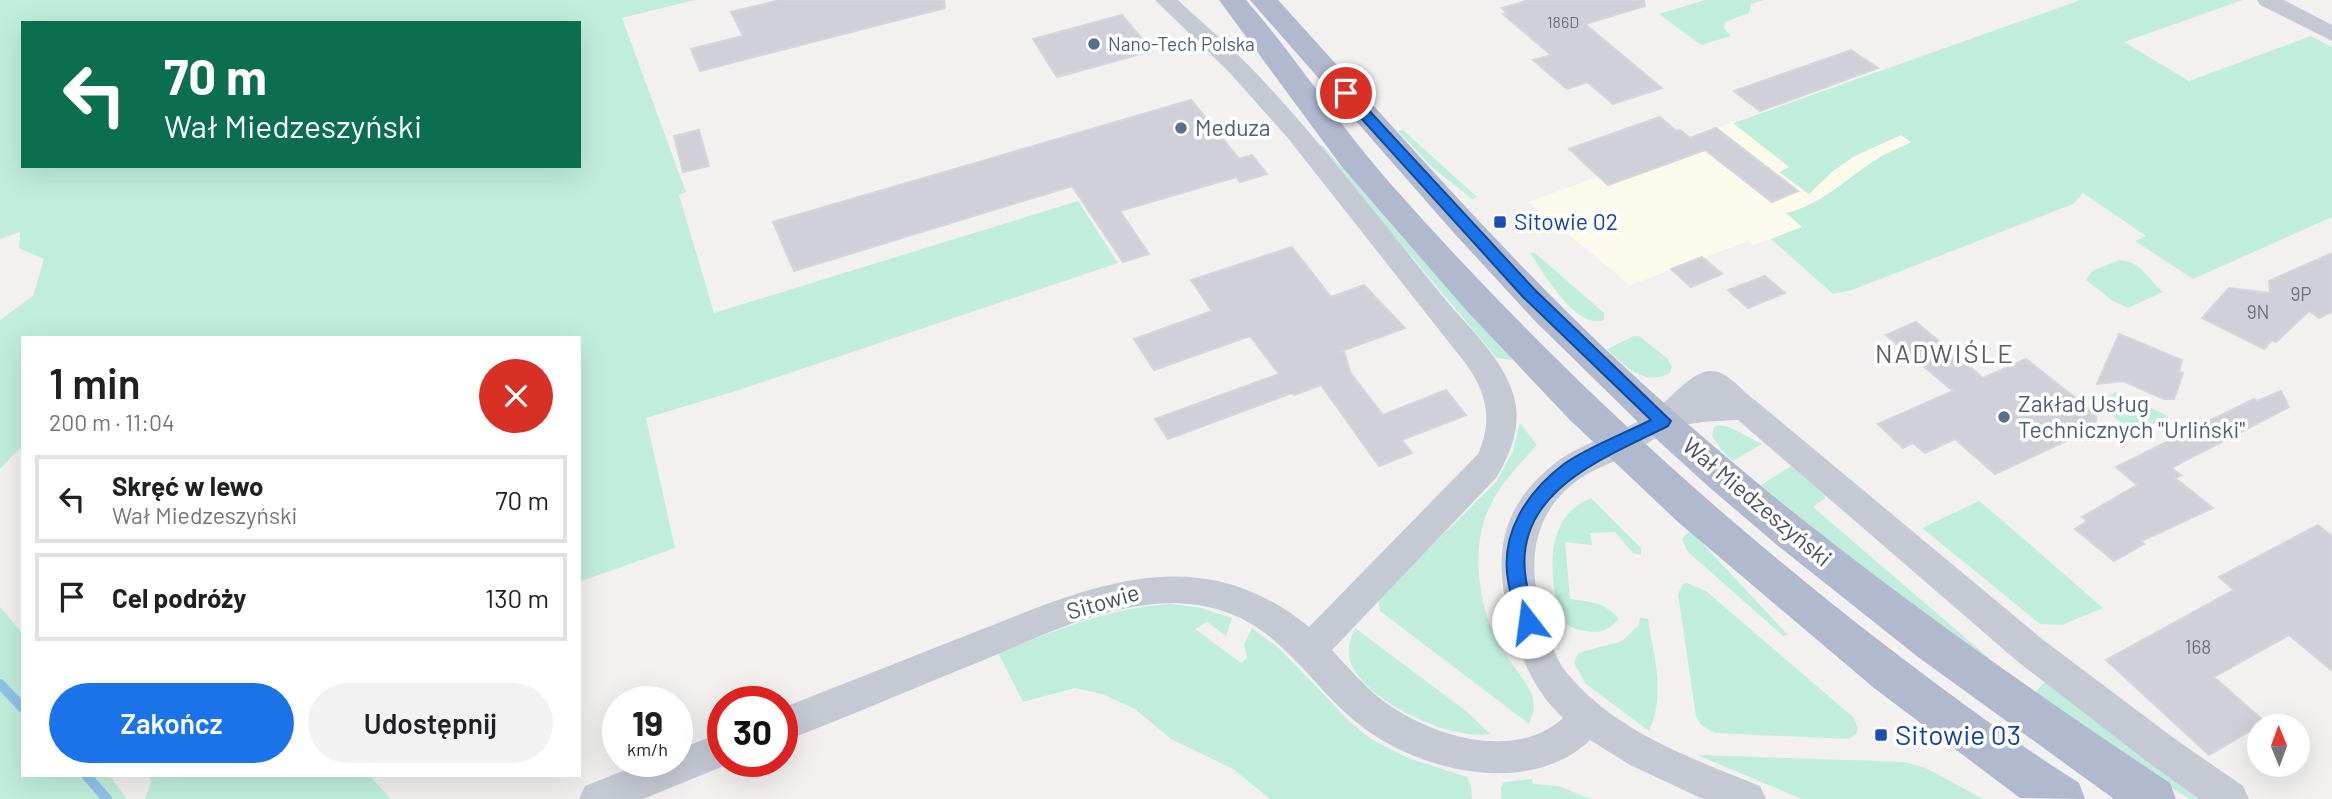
<!DOCTYPE html>
<html lang="pl">
<head>
<meta charset="utf-8">
<style>
  body { margin:0; font-family:Barlow,sans-serif; background:#f2f2f2; color:#202124; height:100vh; display:flex; flex-direction:column; font-size:26px; white-space:nowrap }
  * { box-sizing:border-box; margin:0 }
  p { font-size:23px; color:#757577 }
  .icon { flex:none; width:38px; height:38px; fill:none; stroke:currentColor; stroke-width:2; stroke-linecap:round; stroke-linejoin:round }
  .map { position:relative; flex:1; overflow:hidden }
  .panel { position:absolute; left:21px; top:336px; width:560px; height:441px; display:flex; flex-direction:column; background:#fff; border-radius:0px; box-shadow:0 7px 28px #0002 }
  .panel>* { flex:none }
  .hud { position:absolute; left:21px; top:21px; width:560px; height:147px; border-radius:0px; box-shadow:0 7px 28px #0002; background:#0b6e4f; color:#fff; overflow:hidden }
  .needle { width:46px; rotate:359deg }
  .tools { position:absolute; left:2247px; top:714px; display:grid; gap:14px }
  .tools a { display:grid; place-items:center; width:63px; height:63px; border-radius:50%; background:#fff; box-shadow:0 7px 28px #0002; font-size:35px }
  .speed { position:absolute; left:602px; top:686px; display:flex; gap:14px; font-size:35px; font-weight:700; text-align:center }
  .speed>* { display:grid; place-content:center; width:91px; height:91px; border-radius:50%; background:#fff; box-shadow:0 7px 28px #0002; line-height:1 }
  .speed small { font-size:18px; font-weight:400 }
  .speed .limit { border:10px solid #d22; background:#fff; color:#111 }
  .pin { position:absolute; display:grid; place-items:center; width:60px; height:60px; color:#fff; margin:-30px; border:4px solid #fff; border-radius:50%; box-shadow:0 2px 7px #0007 }
  .me { position:absolute; width:77px; margin:-38px; rotate:345deg; stroke-linejoin:round; filter:drop-shadow(0 0 5px #0008) }
  .turn { display:flex; align-items:center; gap:24px; height:147px; padding:0 28px; font-size:32px }
  .turn .icon { width:91px; height:91px; stroke-width:2.5 }
  .turn b { display:block; font-size:49px; line-height:60px }
  .round { display:grid; place-items:center; flex:none; width:74px; height:74px; border-radius:37px; background:#f2f2f2 }
  .headline { display:flex; align-items:center; justify-content:space-between; height:119px; padding:0 28px }
  h1 { font-size:42px; font-weight:600; line-height:52px }
  .primary-button { display:flex; gap:14px; margin-top:auto; padding:14px 28px }
  .primary-button a { flex:1; height:80px; border-radius:42px; background:#1a73e8; color:#fff; font-size:28px; font-weight:600; line-height:80px; text-align:center }
  .primary-button a+a { background:#f2f2f2; color:#202124 }
  ul { padding:0; list-style:none }
  li { display:flex; align-items:center; gap:21px; height:88px; margin:0 14px 10px; padding:0 14px; border:4px solid #e0e0e0; border-radius:0px }
  li div { flex:1 }
  li b { display:block; font-size:26px }
  li em { font-style:normal }
  .map>svg:first-child { display:block }
  .commercial { fill:#fcfbeb }
  .green { fill:#c1eedc; fill-rule:evenodd }
  .lines { fill:none; stroke-linecap:round; stroke-linejoin:round }
  .stream { stroke:#90c3e9; stroke-width:10 }
  .building { fill:#d0d1d8; stroke:#d5d5db; stroke-width:2 }
  .minor { fill:#c5c9d4; fill-rule:evenodd }
  .major { fill:#b1b9ce; fill-rule:evenodd }
  .route { fill:#1a73e8; stroke:#114b97; stroke-width:2 }
  .service-dot { fill:#5c6f8a; stroke:#fff; stroke-width:2.5 }
  .transit-dot { fill:#1a4fb4; stroke:#fff; stroke-width:2.5 }
  .labels { text-anchor:middle; stroke-width:7; stroke-linejoin:round; paint-order:stroke }
  .far-number-label { font-size:16px; fill:#6b707c }
  .far-service-label { font-size:19px; fill:#4e5e75; stroke:#fff; text-anchor:start }
  .number-label { font-size:19px; fill:#6b707c }
  .service-label { font-size:23px; fill:#4e5e75; stroke:#fff; text-anchor:start }
  .transit-label { font-size:23px; fill:#164399; stroke:#fff; text-anchor:start }
  .street-label { font-size:23px; fill:#494f5d; stroke:#fff }
  .quarter-label { font-size:26px; letter-spacing:2px; fill:#5d5f65; stroke:#fff }
  .near-transit-label { font-size:28px; fill:#164399; stroke:#fff; text-anchor:start }
</style>
</head>
<body>
<div class="map">
<svg width="2332" height="799" viewBox="0 0 2332 799">
  <rect width="100%" height="100%" fill="#f3f1f0"/>
  <!-- commercial -->
  <polygon class="commercial" points="1833,88 1952,171 1754,245 1748,241 1630,285 1568,234 1571,231 1553,216 1546,216 1528,202 1673,150 1669,146 1716,128"/>
  <!-- green -->
  <g class="green">
    <path d="M0,0H695L622,18L686,192L679,195L714,313L1078,201L1118,263L739,390L646,418L675,548L579,582V338H23V452L19,449L0,469V320L33,296L44,259L19,248L20,232L0,239ZM23,23H579V166H23Z"/>
    <polygon points="1705,0 1764,0 1751,4 1749,13 1725,22 1724,28 1731,36 1701,45 1659,14"/>
    <path d="M2081,0H2243L2124,42L2189,81L2311,36L2332,47V217L2193,279L2135,241L2146,236L2083,193L2073,204L1852,290L1833,294L1771,239L1802,227L1786,213C1823,204 1845,179 1877,159C1887,152 1901,148 1911,142L1901,135L1855,156L1833,171L1809,194L1779,172L1789,167L1733,123Z"/>
    <polygon points="1403,130 1477,197 1472,199 1432,167 1398,131"/>
    <polygon points="1322,145 1513,360 1497,358 1318,146"/>
    <path d="M1534,252L1604,313V320C1575,330 1545,274 1530,253Z"/>
    <path d="M2119,260C2142,261 2147,279 2163,292L2128,308L2113,301L2086,280L2092,271Z"/>
    <path d="M1634,336H1639L1668,359L1672,367L1670,373C1645,387 1624,366 1607,349Z"/>
    <polygon points="2116,392 2168,416 2134,433 2096,402"/>
    <path d="M1520,423L1537,445C1517,467 1493,491 1484,521C1473,556 1479,605 1496,638C1506,659 1524,676 1533,697L1534,710L1529,724L1380,611L1378,599L1496,482L1513,451Z"/>
    <polygon points="1719,425 1729,427 1762,444 1733,461 1723,452 1712,436 1714,427"/>
    <polygon points="1791,466 1824,494 1825,498 1813,507 1989,658 1987,660 1871,575 1761,485"/>
    <path d="M1591,498L1641,548V555L1633,553L1615,532L1590,533L1592,545L1565,542L1570,599C1591,602 1605,602 1619,619C1616,622 1611,627 1607,629C1595,635 1569,630 1562,620C1557,613 1557,602 1555,594C1549,557 1551,514 1591,498Z"/>
    <polygon points="1979,501 1989,509 2103,608 2062,625 2040,624 1922,528"/>
    <polygon points="1690,530 1788,635 1783,636 1687,551 1682,539"/>
    <polygon points="1687,583 1706,591 1853,717 1858,728 1856,734 1849,739 1715,733 1701,725 1696,716 1678,594 1683,584"/>
    <path d="M1171,604L1201,608L1232,618L1226,636L1207,622L1195,629L1241,663L1247,658L1244,644L1252,628L1280,649L1350,722L1371,739L1408,758L1467,777L1471,786L1472,799H1270L1233,769L1171,739L1135,709L1102,694L1075,688L1023,702L998,653C1054,631 1111,607 1171,604Z"/>
    <polygon points="0,607 23,634 23,775 109,775 127,799 0,799"/>
    <path d="M1640,618L1648,619C1654,657 1666,695 1649,731L1586,684L1574,663L1578,653L1622,641L1639,625Z"/>
    <path d="M1355,628L1466,711L1490,734C1451,741 1367,702 1351,664C1346,651 1350,640 1355,628Z"/>
    <polygon points="2044,683 2051,684 2203,799 2189,799 2039,698 2036,691"/>
    <polygon points="1697,755 1905,762 1926,768 1983,799 1802,799"/>
    <polygon points="149,775 369,775 391,799 145,799 151,782"/>
    <polygon points="1532,779 1533,784 1559,786 1590,799 1501,799 1501,787 1504,782"/>
  </g>
  <g class="lines">
    <!-- stream -->
    <g class="stream">
      <polyline points="0,684 23,708"/>
      <polyline points="86,775 107,799"/>
    </g>
  </g>
  <!-- building -->
  <g class="building">
    <polygon points="780,0 944,0 945,8 700,71 691,49 743,36 731,12"/>
    <polygon points="1529,0 1644,0 1645,6 1585,24 1662,88 1613,104 1587,82 1567,89 1533,60 1551,55 1503,14 1507,13 1502,8"/>
    <polygon points="1122,15 1152,51 1057,77 1033,39"/>
    <polygon points="1851,50 1878,68 1760,111 1734,91"/>
    <polygon points="1191,100 1239,159 1252,155 1267,174 1240,182 1236,177 1120,211 1149,254 1123,262 1072,186 794,271 773,222"/>
    <polygon points="1660,117 1676,131 1680,130 1690,138 1716,128 1798,191 1772,202 1705,150 1608,185 1569,149"/>
    <polygon points="699,130 709,166 683,172 674,136"/>
    <polygon points="1292,247 1331,297 1364,285 1405,328 1336,353 1344,351 1350,372 1383,415 1446,390 1466,415 1402,440 1412,453 1379,466 1321,385 1294,395 1292,393 1168,439 1155,419 1279,374 1250,336 1154,370 1134,339 1212,311 1191,280"/>
    <polygon points="2332,253 2332,312 2319,318 2309,311 2276,342 2272,340 2264,349 2202,318 2229,288 2270,293 2269,281"/>
    <polygon points="1702,257 1722,274 1691,287 1671,269"/>
    <polygon points="1765,276 1785,293 1748,308 1728,290"/>
    <polygon points="1916,322 1983,378 2026,359 2096,414 2096,427 1995,474 1955,439 1925,453 1913,443 1903,448 1878,424 1953,391 1886,335"/>
    <polygon points="2119,334 2182,360 2179,372 2183,373 2174,399 2164,399 2123,381 2097,384"/>
    <polygon points="2281,391 2289,407 2171,468 2181,475 2175,478 2213,508 2141,541 2144,544 2114,561 2075,529 2087,521 2082,517 2137,485 2116,467 2254,399 2257,401"/>
    <polygon points="2318,525 2332,536 2332,671 2289,635 2214,677 2265,722 2209,755 2106,660 2234,590 2219,577"/>
  </g>
  <g class="lines">
    <!-- minor -->
    <g class="minor">
      <path d="M1155,0H1178C1204,25 1232,47 1256,73C1323,144 1382,222 1444,298C1468,327 1504,359 1514,397C1522,426 1511,453 1496,478L1332,650C1348,667 1363,685 1382,700C1428,735 1514,763 1563,718C1537,694 1524,665 1513,631C1493,564 1495,511 1554,464C1581,442 1624,433 1653,412C1668,402 1692,369 1713,371C1728,372 1743,392 1756,401L2042,639L2175,739L2243,786L2249,799H2199L2149,763L2017,661L1738,420C1716,421 1690,421 1670,430C1654,438 1640,449 1624,457C1610,464 1594,469 1581,478C1533,510 1526,562 1542,613C1548,633 1553,655 1566,672C1615,732 1691,758 1760,786L1766,799H1703L1630,765L1590,740C1529,799 1415,771 1356,722C1311,685 1282,630 1223,611C1137,584 1047,635 969,666C907,691 845,718 782,742V708C845,683 907,659 970,634C1087,588 1197,535 1309,627L1478,454C1493,421 1487,393 1466,364L1287,137L1229,72Z"/>
      <polygon points="2257,0 2284,0 2332,25 2332,41 2260,5"/>
      <polygon points="723,732 723,761 736,761 643,799 579,799 585,786 648,761 677,761 677,750"/>
    </g>
    <!-- major -->
    <g class="major">
      <path d="M1219,0H1246C1297,58 1338,124 1389,182C1532,344 1688,491 1859,625C1930,680 2002,734 2079,783L2085,799L2020,798L1874,688L1678,522L1569,419L1466,310L1342,167Z"/>
      <path d="M1250,0H1278C1384,116 1487,236 1601,345C1775,510 1970,650 2170,783L2176,799H2114L1918,657L1777,545L1709,487L1642,426L1535,321L1453,232Z"/>
    </g>
  </g>
  <!-- route -->
  <path class="route" d="M1346,89L1350,90L1534,289L1671,421L1668,426C1605,458 1511,491 1526,580C1528,594 1533,609 1537,622L1534,628L1528,630L1521,628L1518,622C1515,609 1510,594 1508,580C1500,533 1527,492 1564,464C1586,448 1625,433 1651,420L1523,297L1341,96L1340,93Z"/>
  <!-- markers -->
  <g class="service-dot">
    <circle cx="1094" cy="44" r="7"/>
    <circle cx="1181" cy="128" r="7"/>
    <circle cx="2004" cy="417" r="7"/>
  </g>
  <g class="transit-dot">
    <rect x="1493" y="215" width="14" height="14" rx="3.5"/>
    <rect x="1874" y="728" width="14" height="14" rx="3.5"/>
  </g>
  <g class="labels">
    <!-- far-number labels -->
    <g class="far-number-label">
      <text x="1563" y="28">186D</text>
    </g>
    <!-- far-service labels -->
    <g class="far-service-label">
      <text x="1108" y="51">Nano-Tech Polska</text>
    </g>
    <!-- number labels -->
    <g class="number-label">
      <text x="2301" y="301">9P</text>
      <text x="2258" y="319">9N</text>
      <text x="2198" y="654">168</text>
    </g>
    <!-- service labels -->
    <g class="service-label">
      <text x="1195" y="136">Meduza</text>
      <text x="2018" y="412">Zakład Usług<tspan x="2018" dy="26">Technicznych "Urliński"</tspan></text>
    </g>
    <!-- transit labels -->
    <g class="transit-label">
      <text x="1514" y="230">Sitowie 02</text>
    </g>
    <!-- street labels -->
    <g class="street-label">
      <text transform="translate(1757 502) rotate(40)" y="8">Wał Miedzeszyński</text>
      <text transform="translate(1103 602) rotate(-16)" y="8">Sitowie</text>
    </g>
    <!-- quarter labels -->
    <g class="quarter-label">
      <text x="1945" y="363">NADWIŚLE</text>
    </g>
    <!-- near-transit labels -->
    <g class="near-transit-label">
      <text x="1895" y="745">Sitowie 03</text>
    </g>
  </g>
</svg>
<div class="tools">
<a><svg class="needle" viewBox="-14 -14 28 28"><path d="M0-13l5 13h-10z" fill="#e53935"/><path d="M0 13l5-13h-10z" fill="#757577"/></svg></a>
</div>
<div class="speed"><div>19<small>km/h</small></div><div class="limit">30</div></div>
<div class="pin" style="left:1346px;top:93px;background:#d93025"><svg class="icon" aria-label="arrive" viewBox="0 0 24 24"><path d="M6 21V4h12l-3 4 3 4H6"/></svg></div>
<svg class="me" style="left:1528px;top:622px" viewBox="-20 -20 40 40"><circle r="19" fill="#fff"/><path d="M0-13L10 11 0 6-10 11z" fill="#1a73e8"/></svg>
<div class="hud">
<div class="turn"><svg class="icon" aria-label="left" viewBox="0 0 24 24"><path d="M17 20v-9H6M10 6l-5 5 5 5"/></svg><div><b>70 m</b>Wał Miedzeszyński</div></div>
</div>
<section class="panel">
<div class="headline"><div><h1>1 min</h1><p>200 m · 11:04</p></div><a class="round" style="background:#d93025;color:#fff"><svg class="icon" aria-label="close" viewBox="0 0 24 24"><path d="M6 6l12 12M18 6L6 18"/></svg></a></div>
<ul>
<li><svg class="icon" aria-label="left" viewBox="0 0 24 24"><path d="M17 20v-9H6M10 6l-5 5 5 5"/></svg><div><b>Skręć w lewo</b><p>Wał Miedzeszyński</p></div><em>70 m</em></li>
<li><svg class="icon" aria-label="arrive" viewBox="0 0 24 24"><path d="M6 21V4h12l-3 4 3 4H6"/></svg><div><b>Cel podróży</b></div><em>130 m</em></li>
</ul>
<div class="primary-button"><a>Zakończ</a><a>Udostępnij</a></div>
</section>
</div>
</body>
</html>
